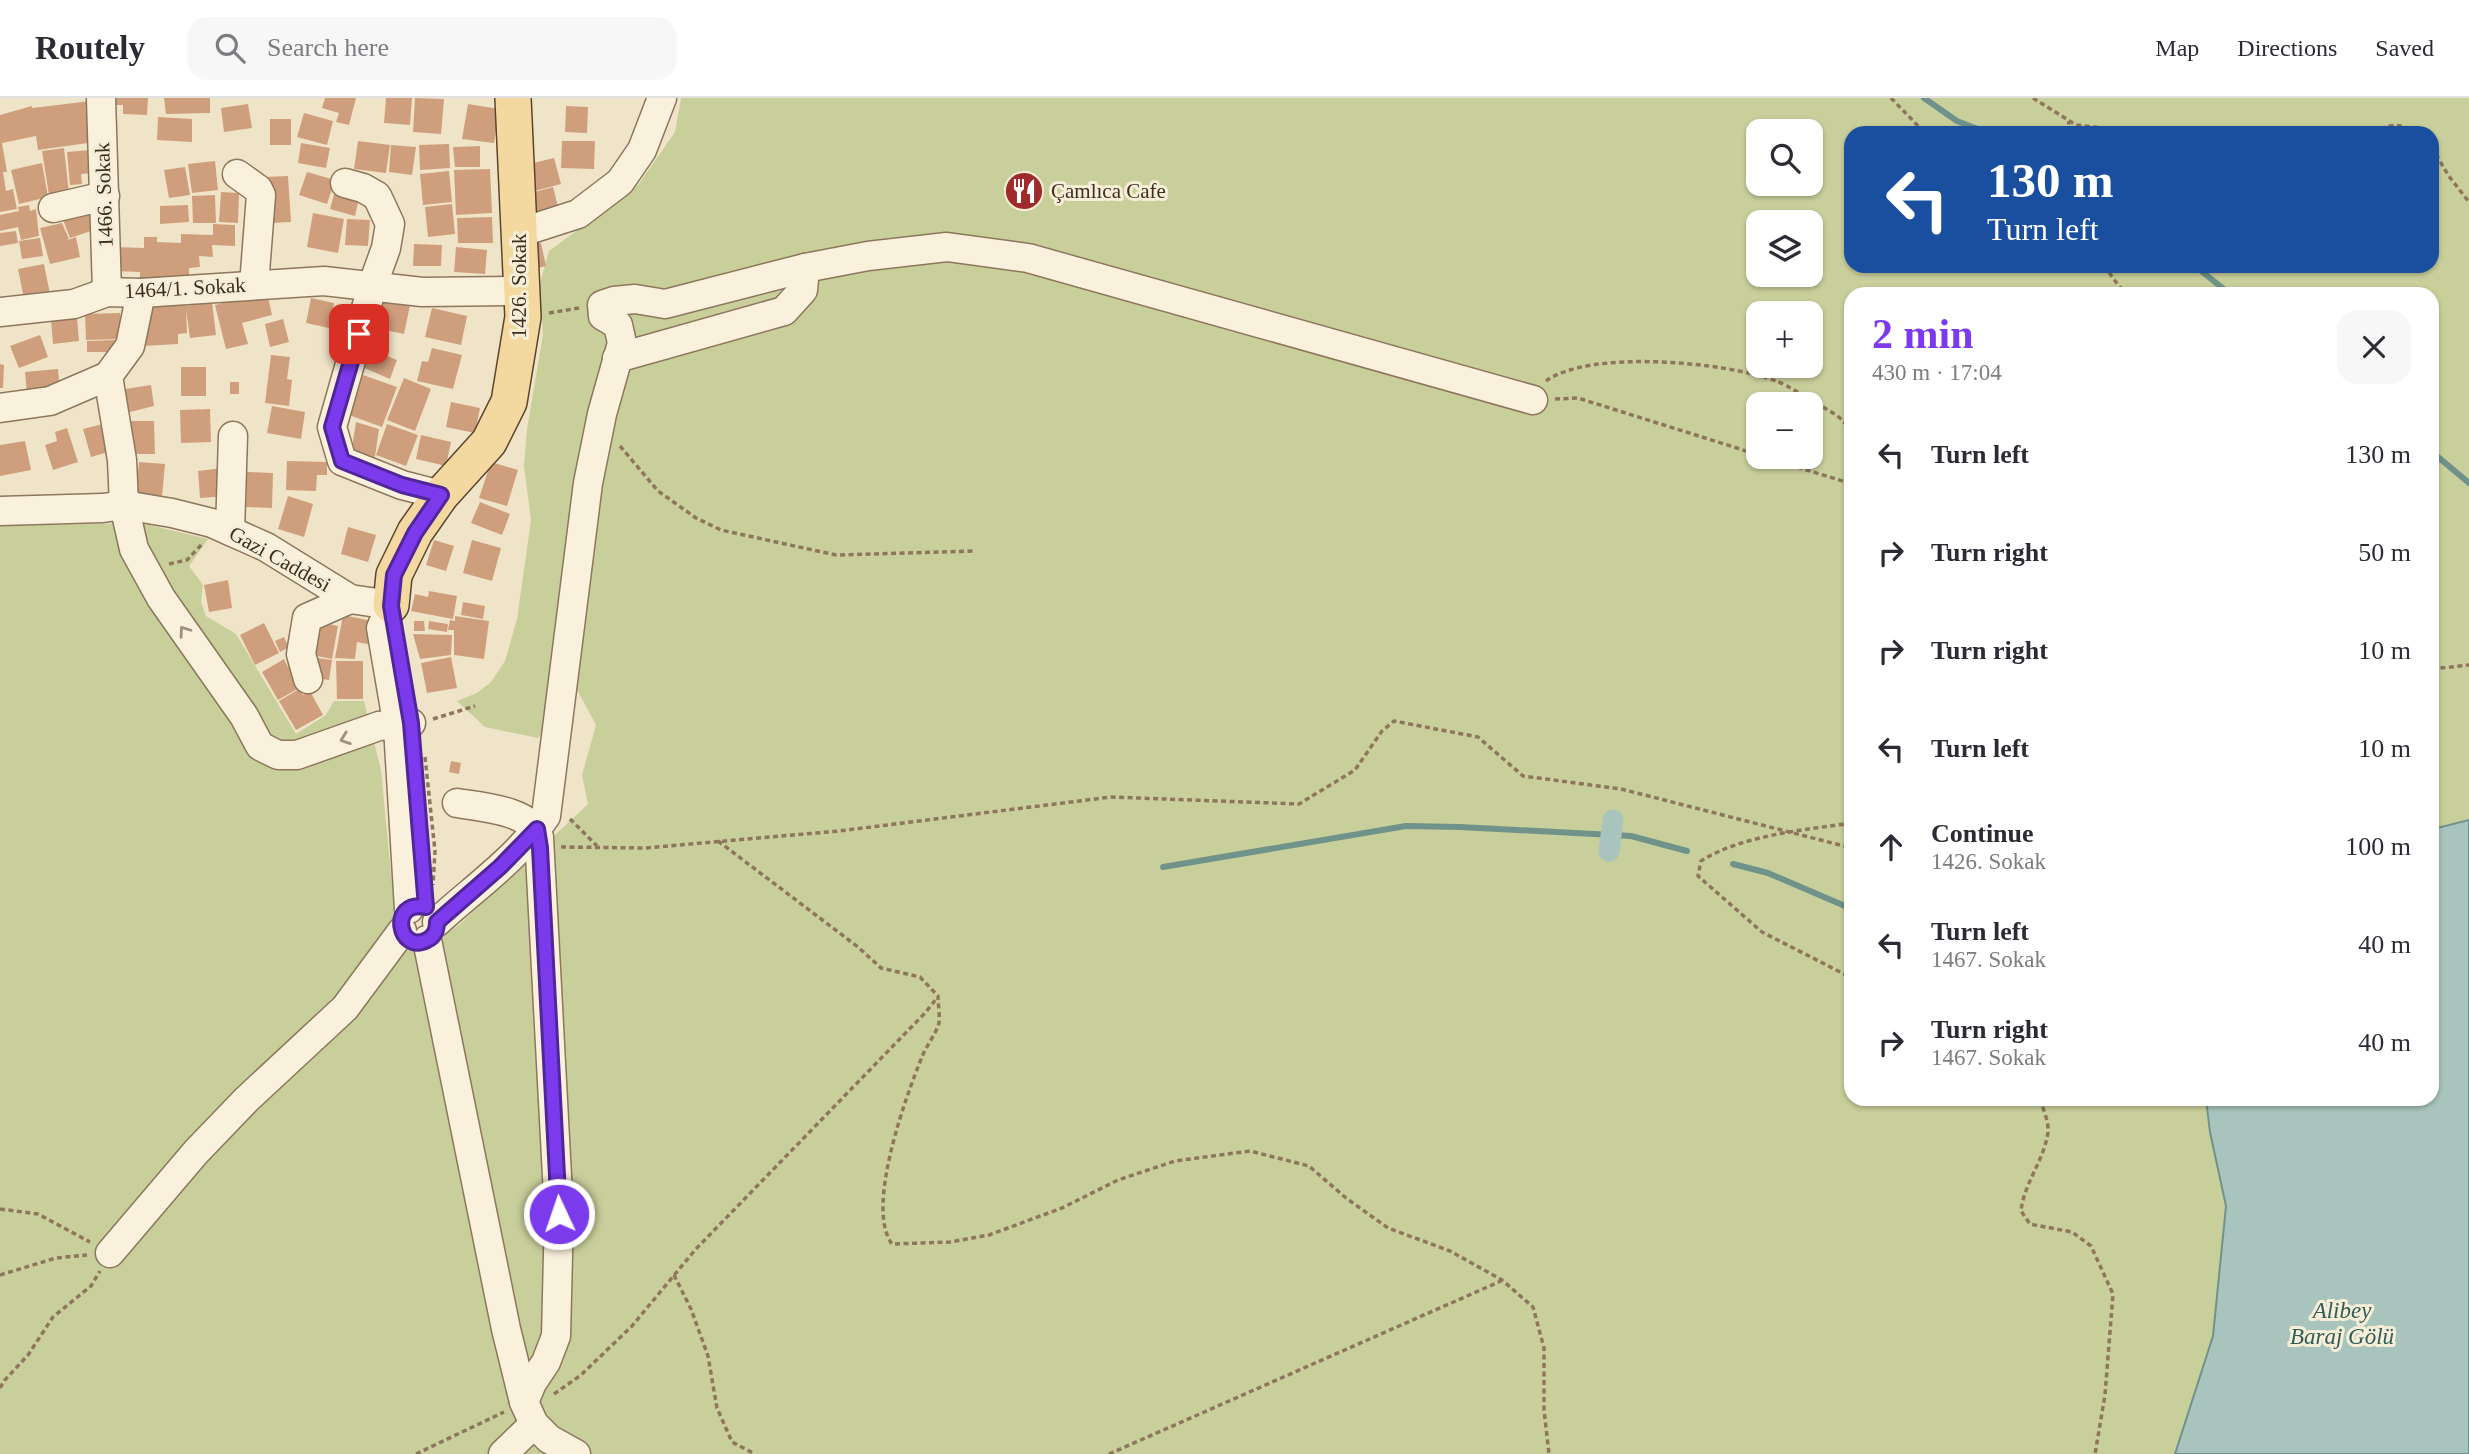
<!DOCTYPE html>
<html lang="en">
<head>
<meta charset="utf-8">
<style>
  body { margin:0; font-family:Georgia,serif; background:#f7f7f7; color:#2b2b33; height:100vh; display:flex; flex-direction:column; font-size:26px; white-space:nowrap }
  * { box-sizing:border-box; margin:0 }
  p { font-size:23px; color:#7c7c81 }
  .icon { flex:none; width:38px; height:38px; fill:none; stroke:currentColor; stroke-width:2; stroke-linecap:round; stroke-linejoin:round }
  .map { position:relative; flex:1; overflow:hidden }
  .drawer { position:absolute; left:1844px; top:189px; width:595px; height:819px; display:flex; flex-direction:column; background:#fff; border-radius:21px; box-shadow:0 2px 5px #0004 }
  .drawer>* { flex:none }
  .hud { position:absolute; left:1844px; top:28px; width:595px; height:147px; border-radius:21px; box-shadow:0 2px 5px #0004; background:#1a4fa0; color:#fff; overflow:hidden }
  .fabs { position:absolute; left:1746px; top:21px; display:grid; gap:14px }
  .fabs a { display:grid; place-items:center; width:77px; height:77px; border-radius:14px; background:#fff; box-shadow:0 2px 5px #0004; font-size:35px }
  .pin { position:absolute; display:grid; place-items:center; width:60px; height:60px; color:#fff; margin:-30px; border-radius:14px; box-shadow:0 4px 10px #0006 }
  .me { position:absolute; width:77px; margin:-38px; rotate:357deg; stroke-linejoin:round; filter:drop-shadow(0 0 5px #0008) }
  .turn { display:flex; align-items:center; gap:24px; height:147px; padding:0 28px; font-size:32px }
  .turn .icon { width:91px; height:91px; stroke-width:2.5 }
  .turn b { display:block; font-size:49px; line-height:60px }
  .round { display:grid; place-items:center; flex:none; width:74px; height:74px; border-radius:21px; background:#f7f7f7 }
  .head { display:flex; align-items:center; justify-content:space-between; height:119px; padding:0 28px }
  h1 { font-size:42px; font-weight:700; line-height:52px; color:#7c3aed }
  ul { padding:0; list-style:none }
  li { display:flex; align-items:center; gap:21px; height:98px; padding:0 28px }
  li div { flex:1 }
  li b { display:block; font-size:26px }
  li em { font-style:normal }
  header { display:flex; align-items:center; gap:42px; box-sizing:border-box; height:98px; padding:0 35px; background:#fff; border-bottom:2px solid #e1e1e2 }
  header strong { font-size:33px }
  nav { display:flex; gap:38px; margin-inline-start:auto; font-size:24px }
  .search { width:490px; height:63px; background:#f7f7f7; display:flex; align-items:center; gap:18px; box-sizing:border-box; padding:0 24px; border-radius:21px; color:#7c7c81; font-size:26px }
  .map>svg:first-child { display:block }
  .green { fill:#c9cf9b; fill-rule:evenodd }
  .water { fill:#a9c4bc; stroke:#6f938a; stroke-width:2 }
  .lines { fill:none; stroke-linecap:round; stroke-linejoin:round }
  .stream { stroke:#6f938a; stroke-width:6 }
  .canal { stroke:#a9c4bc; stroke-width:21 }
  .building { fill:#cf9f7d }
  .minor-casing { stroke:#8d765c; stroke-width:31 }
  .major-casing { stroke:#5b4430; stroke-width:38 }
  .path { stroke:#8d765c; stroke-width:3.5; stroke-dasharray:5 3.5; stroke-linecap:butt }
  .minor { stroke:#faf1dc; stroke-width:28 }
  .major { stroke:#f3d9a0; stroke-width:35 }
  .oneway { stroke:#9c907e }
  .route-casing { stroke:#51269a; stroke-width:18 }
  .route { stroke:#7c3aed; stroke-width:12 }
  .labels { text-anchor:middle; stroke-width:6; stroke-linejoin:round; paint-order:stroke }
  .poi-label { font-size:21px; fill:#3d2e20; stroke:#f7eed8; text-anchor:start }
  .street-label { font-size:21px; fill:#3d2e20; stroke:#f7eed8 }
  .water-label { font-size:23px; font-style:italic; fill:#2f5d5a; stroke:#f7eed8 }
</style>
</head>
<body>
<header>
<strong>Routely</strong>
<div class="search"><svg class="icon" aria-label="search" viewBox="0 0 24 24"><circle cx="10" cy="10" r="6"/><path d="M15 15l6 6"/></svg>Search here</div>
<nav><a>Map</a><a>Directions</a><a>Saved</a></nav>
</header>
<div class="map">
<svg width="2469" height="1356" viewBox="0 0 2469 1356">
  <rect width="100%" height="100%" fill="#f0e4c8"/>
  <!-- green -->
  <path class="green" d="M681,0H2469V722L2433,731L2432,196H1852V1001H2206L2210,1034L2226,1108L2213,1238L2175,1356H0V428L141,425L208,441L189,468L203,487L201,504L206,518L236,536L296,636L326,617L334,603H364L381,672L395,818L389,838L420,854L459,827L588,706L582,677L596,627L576,590L538,640L485,629L457,603L477,595L491,584L505,563L517,521L531,422L524,368L527,331L543,236L539,188L549,153L638,87L675,34ZM1759,33H1811V86H1759ZM1852,35H2432V168H1852ZM1759,124H1811V177H1759ZM1759,215H1811V268H1759ZM1759,306H1811V359H1759Z"/>
  <!-- water -->
  <polygon class="water" points="2469,722 2469,1356 2175,1356 2213,1238 2226,1108 2210,1034 2206,1001 2432,1001 2433,731"/>
  <g class="lines">
    <!-- stream -->
    <g class="stream">
      <polyline points="1924,0 1957,23 1988,35"/>
      <polyline points="2195,168 2230,196"/>
      <polyline points="2432,354 2469,385"/>
      <polyline points="1733,766 1768,775 1852,811"/>
      <polyline points="1163,769 1406,728 1460,729 1631,738 1687,753"/>
    </g>
    <!-- canal -->
    <polyline class="canal" points="1609,753 1613,722"/>
  </g>
  <!-- building -->
  <g class="building">
    <polygon points="108,0 148,0 147,17 123,16 123,7 108,7"/>
    <polygon points="164,0 210,0 210,15 166,16"/>
    <polygon points="325,0 356,0 349,27 336,24 339,15 322,10"/>
    <polygon points="386,0 412,0 410,27 384,25"/>
    <polygon points="415,0 444,1 441,36 413,34"/>
    <polygon points="91,3 95,44 38,52 36,38 2,45 7,74 3,74 6,93 13,91 17,111 0,114 0,17 32,8 32,10"/>
    <polygon points="248,6 252,30 224,34 221,10"/>
    <polygon points="468,6 499,11 494,45 462,41"/>
    <polygon points="566,8 588,9 587,35 565,34"/>
    <polygon points="304,15 333,23 327,47 297,39"/>
    <polygon points="158,19 192,21 192,44 157,42"/>
    <rect x="270" y="21" width="21" height="26"/>
    <polygon points="358,43 390,47 386,75 354,71"/>
    <polygon points="562,43 595,43 594,71 561,70"/>
    <polygon points="301,45 330,50 326,70 298,65"/>
    <polygon points="449,46 450,70 420,72 419,47"/>
    <polygon points="391,47 416,49 412,77 389,74"/>
    <polygon points="480,48 480,69 455,69 453,49"/>
    <polygon points="64,50 69,95 49,97 42,53"/>
    <polygon points="90,52 92,75 81,76 82,86 70,87 67,54"/>
    <polygon points="554,60 561,86 531,94 525,67"/>
    <polygon points="215,63 218,92 192,95 188,66"/>
    <polygon points="42,65 48,99 19,106 11,72"/>
    <polygon points="185,69 190,97 169,100 164,72"/>
    <polygon points="490,71 492,115 456,117 454,72"/>
    <polygon points="449,73 452,104 423,107 420,76"/>
    <polygon points="307,74 335,82 327,106 299,97"/>
    <polygon points="288,78 291,124 269,125 266,79"/>
    <polygon points="336,89 360,96 355,118 330,111"/>
    <polygon points="553,89 560,117 534,124 527,96"/>
    <polygon points="221,94 239,95 238,125 219,124"/>
    <polygon points="215,97 216,125 193,125 192,98"/>
    <polygon points="452,106 455,136 428,139 425,109"/>
    <polygon points="29,107 30,113 36,111 39,138 21,142 18,129 0,133 0,117 19,113 18,109"/>
    <polygon points="188,107 189,124 160,126 160,108"/>
    <polygon points="87,110 94,132 70,140 62,119"/>
    <polygon points="313,115 344,121 338,155 307,149"/>
    <polygon points="492,119 493,145 458,145 457,120"/>
    <polygon points="347,121 370,122 368,148 345,147"/>
    <polygon points="62,125 69,141 65,143 76,139 80,159 50,166 40,130"/>
    <polygon points="213,126 235,127 235,148 212,147 213,159 199,158 200,169 189,170 189,182 140,185 140,174 115,173 116,149 144,150 144,139 157,139 157,144 181,145 181,136 213,137"/>
    <polygon points="16,133 18,145 0,148 0,135"/>
    <polygon points="40,140 43,158 22,161 19,143"/>
    <polygon points="541,145 546,168 538,170 533,147"/>
    <polygon points="414,146 442,147 441,168 413,168"/>
    <polygon points="456,149 487,152 485,176 454,174"/>
    <polygon points="44,166 50,196 24,201 18,171"/>
    <polygon points="267,194 272,217 242,225 248,246 226,251 215,207"/>
    <polygon points="372,199 410,207 404,236 366,228"/>
    <polygon points="311,200 334,205 329,230 306,225"/>
    <polygon points="212,204 216,237 190,240 186,211 187,235 178,236 178,246 143,248 143,209 185,206 186,208"/>
    <polygon points="432,210 467,218 461,247 425,239"/>
    <polygon points="120,215 121,241 86,242 85,216"/>
    <polygon points="77,220 79,243 53,246 51,222"/>
    <polygon points="283,221 289,244 270,249 265,226"/>
    <polygon points="40,237 48,259 19,270 10,248"/>
    <polygon points="372,241 389,248 385,257 397,262 390,281 360,268"/>
    <polygon points="116,242 116,254 87,254 87,243"/>
    <polygon points="432,250 462,257 453,291 417,283 422,263 428,264"/>
    <polygon points="271,257 290,259 287,281 292,282 289,308 265,305"/>
    <polygon points="0,266 4,267 3,290 0,290"/>
    <rect x="181" y="269" width="25" height="29"/>
    <polygon points="58,271 60,292 27,296 25,274"/>
    <polygon points="363,277 397,289 382,329 349,317"/>
    <polygon points="404,280 431,291 415,333 387,322"/>
    <rect x="230" y="284" width="9" height="12"/>
    <polygon points="151,287 154,308 122,316 119,292"/>
    <polygon points="451,304 480,310 475,335 446,329"/>
    <polygon points="272,308 305,314 301,341 267,335"/>
    <polygon points="210,311 211,344 181,345 180,312"/>
    <polygon points="128,323 154,323 155,356 129,356"/>
    <polygon points="356,324 379,331 375,359 351,355"/>
    <polygon points="107,325 115,352 91,359 83,331"/>
    <polygon points="387,326 418,337 406,368 376,357"/>
    <polygon points="67,330 78,364 53,372 45,347 57,343 55,334"/>
    <polygon points="421,337 451,344 446,368 416,361"/>
    <polygon points="25,343 31,372 0,378 0,347"/>
    <polygon points="287,363 327,364 327,377 317,377 316,393 286,392"/>
    <polygon points="139,364 165,366 162,398 136,395"/>
    <polygon points="491,364 518,372 507,408 479,400"/>
    <polygon points="223,370 226,398 200,400 198,373"/>
    <polygon points="247,374 273,375 272,410 246,409"/>
    <polygon points="288,398 313,406 304,439 278,431"/>
    <polygon points="480,404 510,416 502,437 471,425"/>
    <polygon points="348,429 376,437 368,464 341,456"/>
    <polygon points="434,442 454,448 446,473 426,467"/>
    <polygon points="472,442 501,450 492,483 463,475"/>
    <polygon points="228,482 232,510 209,514 204,487"/>
    <polygon points="429,493 457,498 453,521 411,513 415,496 428,499"/>
    <polygon points="463,504 485,508 483,521 461,517"/>
    <polygon points="343,517 377,524 382,549 357,544 355,561 335,560"/>
    <polygon points="455,518 489,523 484,561 454,557 454,532 448,532 450,522 455,523"/>
    <polygon points="313,523 338,528 332,561 307,556"/>
    <polygon points="414,523 424,523 425,533 414,533"/>
    <polygon points="429,523 448,526 447,534 428,531"/>
    <polygon points="264,525 279,555 255,567 240,537"/>
    <polygon points="413,536 452,537 451,557 420,561"/>
    <polygon points="284,539 289,549 280,554 275,543"/>
    <polygon points="451,559 457,590 427,595 421,565"/>
    <polygon points="318,560 332,562 329,582 314,580"/>
    <polygon points="284,561 288,569 292,566 298,577 293,580 299,590 278,602 262,574"/>
    <polygon points="336,563 363,563 363,601 337,601"/>
    <polygon points="299,591 303,597 310,593 323,617 296,632 279,603"/>
    <polygon points="451,663 461,665 459,676 449,674"/>
  </g>
  <g class="lines">
    <!-- minor casing -->
    <g class="minor-casing">
      <g id="minor">
        <polyline points="101,0 107,194"/>
        <polyline points="237,76 258,91 261,97 254,187"/>
        <polyline points="345,85 363,90 377,98 390,126 386,150 372,189 332,329 342,363 402,387 441,397"/>
        <polyline points="53,110 105,98"/>
        <polyline points="519,135 578,116 620,84 642,52 662,0"/>
        <polyline points="141,195 130,248 108,278 122,362 124,407 134,451 161,500 244,618 260,648 278,657 297,657 379,628 411,625"/>
        <polyline points="0,214 74,206 107,194 141,195 324,183 422,194 522,193"/>
        <polyline points="617,260 784,213 803,192 805,170"/>
        <polyline points="0,310 50,303 108,278"/>
        <polyline points="0,413 103,410 124,407 172,415 212,425 266,449 350,501 391,507"/>
        <polyline points="230,433 233,338"/>
        <polyline points="391,507 381,530 398,629 409,811"/>
        <polyline points="308,581 301,556 307,520 350,501"/>
        <path d="M457,705C481,709 531,712 539,739L559,1116L556,1238L546,1264L532,1285L524,1304"/>
        <path d="M437,824C474,790 518,760 546,718L588,385L602,316L622,245L618,227L603,218L602,207L614,203L635,201L665,206L805,170L868,158L947,149L1028,160L1533,302"/>
        <polyline points="427,842 506,1231 524,1304 534,1326 549,1341 576,1356"/>
        <polyline points="110,1155 196,1054 247,1001 345,910 402,833"/>
        <polyline points="503,1356 534,1326"/>
      </g>
    </g>
    <!-- major casing -->
    <g class="major-casing">
      <polyline id="major" points="391,507 394,477 415,434 441,397 489,344 509,304 523,219 513,0"/>
    </g>
    <!-- path -->
    <g class="path">
      <polyline points="1891,0 1925,35"/>
      <polyline points="2033,0 2076,27 2144,35"/>
      <polyline points="2068,35 2069,23"/>
      <path d="M2373,35C2391,25 2399,25 2417,35"/>
      <polyline points="2432,49 2448,77 2469,104"/>
      <polyline points="2104,168 2125,196"/>
      <polyline points="549,215 579,210"/>
      <path d="M1546,283C1590,251 1726,264 1776,283C1790,288 1804,299 1818,306C1826,311 1838,317 1844,324C1848,329 1850,338 1852,344"/>
      <polyline points="1555,301 1578,300 1759,357"/>
      <polyline points="620,348 658,393 696,420 721,432 836,457 975,453"/>
      <polyline points="1765,359 1852,386"/>
      <polyline points="169,466 187,462 203,445"/>
      <polyline points="2432,571 2469,567"/>
      <polyline points="433,621 475,608"/>
      <polyline points="425,659 435,753 433,787"/>
      <polyline points="570,721 597,748"/>
      <path d="M1852,725C1804,732 1742,737 1701,763L1698,778L1762,834L1852,880"/>
      <path d="M718,743L858,849L881,870L920,879L938,898C938,906 940,917 939,925C936,936 926,948 922,959C906,998 865,1110 892,1146L950,1144L989,1137L1062,1110L1118,1082L1175,1063L1250,1053L1309,1068L1346,1100L1388,1130L1450,1153L1502,1182L1533,1209L1544,1250V1312L1549,1356"/>
      <polyline points="561,749 645,750 839,733 1111,699 1299,706 1355,672 1382,633 1394,623 1478,639 1523,678 1621,691 1852,750"/>
      <path d="M2040,1001C2043,1011 2049,1024 2048,1034C2044,1063 2024,1085 2021,1113L2030,1126L2072,1134L2091,1148L2113,1196L2105,1297L2095,1356"/>
      <polyline points="0,1111 38,1116 90,1144"/>
      <polyline points="0,1177 56,1160 87,1157"/>
      <polyline points="674,1177 691,1211 708,1258 717,1310 732,1344 755,1356"/>
      <polyline points="0,1290 4,1283 28,1257 53,1219 91,1188 100,1173"/>
      <polyline points="554,1296 581,1277 632,1228 695,1152 925,915 937,900"/>
      <polyline points="416,1356 504,1314"/>
      <polyline points="1109,1356 1501,1183"/>
    </g>
    <!-- minor -->
    <use href="#minor" class="minor"/>
    <!-- major -->
    <use href="#major" class="major"/>
  </g>
  <!-- one-way arrows -->
  <defs><path id="oneway-chevron" d="M-2-3.5L2.5 0L-2 3.5" fill="none" stroke-width="1.6" stroke-linecap="round" stroke-linejoin="round" transform="scale(1.75)"/></defs>
  <g class="oneway">
    <use href="#oneway-chevron" transform="translate(184 533) rotate(-126)"/>
    <use href="#oneway-chevron" transform="translate(345 641) rotate(160)"/>
  </g>
  <g class="lines">
    <!-- route casing -->
    <g class="route-casing">
      <path id="route" d="M359,236L332,329L342,363L402,387L441,397L415,435L394,477L391,508L411,625L426,809C388,801 398,857 427,842C434,839 437,832 437,824L500,769L537,731L540,750L559,1116"/>
    </g>
    <!-- route -->
    <use href="#route" class="route"/>
  </g>
  <!-- icons -->
  <defs>
    <g id="restaurant-disc" transform="scale(2.0125)"><circle r="9.5" fill="#9e2a2b" stroke="#f7eed8"/><path d="M-5-6h1v4h1v-4h1v4h1v-4h1v5L-1.5 .5V6h-2V.5L-5-1ZM5-6V6H3V1.5H1.5Q1.5-4 5-6Z" fill="#fff"/></g>
  </defs>
  <g fill-rule="evenodd">
    <use href="#restaurant-disc" x="1024" y="93"/>
  </g>
  <g class="labels">
    <!-- poi labels -->
    <g class="poi-label">
      <text x="1051" y="100">Çamlıca Cafe</text>
    </g>
    <!-- street labels -->
    <g class="street-label">
      <text transform="translate(104 97) rotate(-92)" y="7">1466. Sokak</text>
      <text transform="translate(519 188) rotate(-90)" y="7">1426. Sokak</text>
      <text transform="translate(185 190) rotate(-3)" y="7">1464/1. Sokak</text>
      <text transform="translate(280 461) rotate(29)" y="7">Gazi Caddesi</text>
    </g>
    <!-- water labels -->
    <g class="water-label">
      <text x="2342" y="1220">Alibey<tspan x="2342" dy="26">Baraj Gölü</tspan></text>
    </g>
  </g>
</svg>
<div class="fabs">
<a><svg class="icon" aria-label="search" viewBox="0 0 24 24"><circle cx="10" cy="10" r="6"/><path d="M15 15l6 6"/></svg></a>
<a><svg class="icon" aria-label="layers" viewBox="0 0 24 24"><path d="M12 4l9 5-9 5-9-5zM3 14l9 5 9-5"/></svg></a>
<a>+</a>
<a>−</a>
</div>
<div class="pin" style="left:359px;top:236px;background:#d93025"><svg class="icon" aria-label="arrive" viewBox="0 0 24 24"><path d="M6 21V4h12l-3 4 3 4H6"/></svg></div>
<svg class="me" style="left:559px;top:1116px" viewBox="-20 -20 40 40"><circle r="17" fill="#7c3aed" stroke="#fff" stroke-width="3"/><path d="M0-11L8 9 0 5-8 9z" fill="#fff"/></svg>
<div class="hud">
<div class="turn"><svg class="icon" aria-label="left" viewBox="0 0 24 24"><path d="M17 20v-9H6M10 6l-5 5 5 5"/></svg><div><b>130 m</b>Turn left</div></div>
</div>
<section class="drawer">
<div class="head"><div><h1>2 min</h1><p>430 m · 17:04</p></div><a class="round"><svg class="icon" aria-label="close" viewBox="0 0 24 24"><path d="M6 6l12 12M18 6L6 18"/></svg></a></div>
<ul>
<li><svg class="icon" aria-label="left" viewBox="0 0 24 24"><path d="M17 20v-9H6M10 6l-5 5 5 5"/></svg><div><b>Turn left</b></div><em>130 m</em></li>
<li><svg class="icon" aria-label="right" viewBox="0 0 24 24"><path d="M7 20v-9h11M14 6l5 5-5 5"/></svg><div><b>Turn right</b></div><em>50 m</em></li>
<li><svg class="icon" aria-label="right" viewBox="0 0 24 24"><path d="M7 20v-9h11M14 6l5 5-5 5"/></svg><div><b>Turn right</b></div><em>10 m</em></li>
<li><svg class="icon" aria-label="left" viewBox="0 0 24 24"><path d="M17 20v-9H6M10 6l-5 5 5 5"/></svg><div><b>Turn left</b></div><em>10 m</em></li>
<li><svg class="icon" aria-label="ahead" viewBox="0 0 24 24"><path d="M12 20V5M6 11l6-6 6 6"/></svg><div><b>Continue</b><p>1426. Sokak</p></div><em>100 m</em></li>
<li><svg class="icon" aria-label="left" viewBox="0 0 24 24"><path d="M17 20v-9H6M10 6l-5 5 5 5"/></svg><div><b>Turn left</b><p>1467. Sokak</p></div><em>40 m</em></li>
<li><svg class="icon" aria-label="right" viewBox="0 0 24 24"><path d="M7 20v-9h11M14 6l5 5-5 5"/></svg><div><b>Turn right</b><p>1467. Sokak</p></div><em>40 m</em></li>
</ul>
</section>
</div>
</body>
</html>
